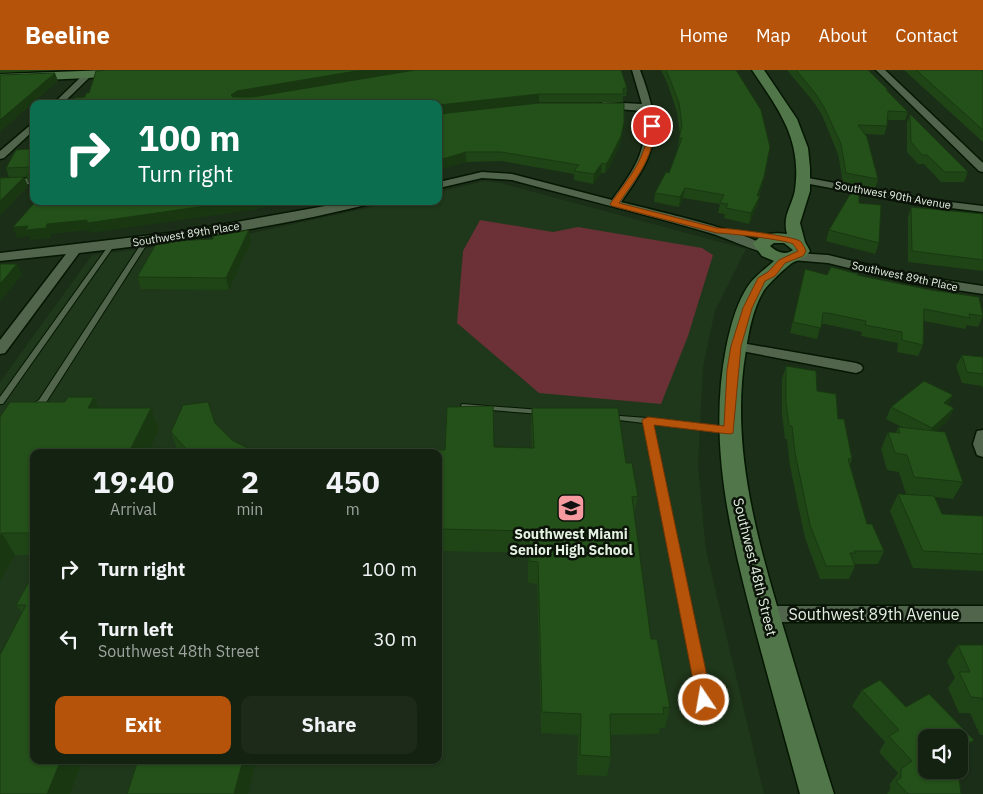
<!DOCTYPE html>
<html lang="en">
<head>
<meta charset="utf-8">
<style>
  body { margin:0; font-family:"IBM Plex Sans",sans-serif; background:#1d2a1a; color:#f1f3f6; height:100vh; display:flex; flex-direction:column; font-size:19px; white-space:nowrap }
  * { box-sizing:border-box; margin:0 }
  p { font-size:16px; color:#9da49f }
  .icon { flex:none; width:28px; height:28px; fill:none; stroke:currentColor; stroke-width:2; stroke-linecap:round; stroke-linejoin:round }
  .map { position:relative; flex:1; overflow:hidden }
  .side { position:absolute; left:30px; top:379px; width:412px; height:315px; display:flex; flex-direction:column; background:#142211; border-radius:10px; box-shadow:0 1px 4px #0004,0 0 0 1px #333f31 }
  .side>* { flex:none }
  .guide { position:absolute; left:30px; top:30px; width:412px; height:105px; border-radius:10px; box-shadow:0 1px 4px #0004,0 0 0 1px #333f31; background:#0b6e4f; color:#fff; overflow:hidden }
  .fabs { position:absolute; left:918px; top:659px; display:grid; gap:10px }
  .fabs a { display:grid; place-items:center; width:50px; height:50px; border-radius:10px; background:#142211; box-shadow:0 1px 4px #0004,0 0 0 1px #333f31; font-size:25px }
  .pin { position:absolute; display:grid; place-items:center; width:42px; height:42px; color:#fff; margin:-21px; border:2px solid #fff; border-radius:50%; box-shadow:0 1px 5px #0007 }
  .me { position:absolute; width:55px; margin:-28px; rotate:348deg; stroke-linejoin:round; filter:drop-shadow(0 0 4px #0008) }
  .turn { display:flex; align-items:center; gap:18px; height:105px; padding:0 25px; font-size:22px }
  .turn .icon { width:65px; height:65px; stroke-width:2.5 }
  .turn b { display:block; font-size:35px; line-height:42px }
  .eta { display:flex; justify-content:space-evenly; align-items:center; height:85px; text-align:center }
  .eta b { font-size:30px; font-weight:700; line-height:35px }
  .action { display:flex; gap:10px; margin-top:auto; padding:10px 25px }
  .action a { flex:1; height:58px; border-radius:10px; background:#b45309; color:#fff; font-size:20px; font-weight:700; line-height:58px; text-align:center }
  .action a+a { background:#1d2a1a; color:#f1f3f6 }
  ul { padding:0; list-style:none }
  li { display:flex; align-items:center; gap:15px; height:70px; padding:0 25px }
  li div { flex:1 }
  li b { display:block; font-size:19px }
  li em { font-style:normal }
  header { display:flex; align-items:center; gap:30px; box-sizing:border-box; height:70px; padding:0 25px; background:#b45309; color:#fff }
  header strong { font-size:24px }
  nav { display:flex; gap:28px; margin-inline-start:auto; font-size:18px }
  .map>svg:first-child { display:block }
  .built { fill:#1f371a; fill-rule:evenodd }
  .green { fill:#6b3136 }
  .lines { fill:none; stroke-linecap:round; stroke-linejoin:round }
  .lane-casing { stroke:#051602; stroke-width:2 }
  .street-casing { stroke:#051602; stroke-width:3 }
  .secondary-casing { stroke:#051602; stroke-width:3 }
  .lane { fill:#50654b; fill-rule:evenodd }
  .street { fill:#50654b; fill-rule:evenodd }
  .secondary { fill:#517649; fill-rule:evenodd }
  .wall { fill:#1f4516 }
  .shaded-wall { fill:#193812 }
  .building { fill:#245019; stroke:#193812; fill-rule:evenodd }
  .route { fill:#b45309; stroke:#753606 }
  .labels { text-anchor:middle; stroke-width:5; stroke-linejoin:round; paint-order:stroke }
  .far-street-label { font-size:11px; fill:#e4f0e1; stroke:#0c140a }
  .poi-label { font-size:14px; font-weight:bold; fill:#e4f0e1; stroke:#0c140a }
  .street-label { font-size:14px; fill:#e4f0e1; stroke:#0c140a }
  .near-street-label { font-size:16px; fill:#e4f0e1; stroke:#0c140a }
</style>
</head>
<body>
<header>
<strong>Beeline</strong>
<nav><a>Home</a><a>Map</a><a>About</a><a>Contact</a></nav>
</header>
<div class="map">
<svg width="983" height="724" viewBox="0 0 983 724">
  <rect width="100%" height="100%" fill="#1b2e17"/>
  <!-- built -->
  <path class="built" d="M484,111L501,113L746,179L715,241L703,297L698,396L706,480L764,724H0V312L92,185L230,168L399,131H439V122ZM34,382H439V690H34Z"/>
  <!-- green -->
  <polygon class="green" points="480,150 553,162 578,157 702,178 713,185 688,266 661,334 539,323 457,253 463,181"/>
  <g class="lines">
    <!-- lane casing -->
    <g class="lane-casing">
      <g id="lane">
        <polygon points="146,169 149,171 45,334 35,337 32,337 31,335 39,330 143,171"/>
        <polygon points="111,174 114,176 3,334 0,334 0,327 109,175"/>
        <polygon points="462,334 541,340 545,342 541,344 465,338 462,338 461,336"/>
        <polygon points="607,345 647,348 650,349 729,358 733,360 729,362 652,354 713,649 712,652 708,654 704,652 703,649 644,353 610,349 606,347"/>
      </g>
    </g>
    <!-- street casing -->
    <g class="street-casing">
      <g id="street">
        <path d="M632,0H640C663,62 659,79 621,132C648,139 756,163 769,179L767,182C760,184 722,166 710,163C644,144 579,128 512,110L482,108L439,118V112L482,102L512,104L612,130C634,100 649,80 644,41L603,38L598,35L603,32L642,34Z"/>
        <polygon points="876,0 885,0 983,93 983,102 979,101"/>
        <polygon points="85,3 92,5 62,34 53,34"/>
        <polygon points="34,52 34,60 4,88 0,89 0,81"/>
        <polygon points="803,107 910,127 983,136 983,142 910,133 799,112 798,110 799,108"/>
        <polygon points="34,108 34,114 0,116 0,110"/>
        <path d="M353,131H375L374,133C278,157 178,172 79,183L5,283L0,284V270L66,184L0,191V183L186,161Z"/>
        <polygon points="796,183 828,185 911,205 983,216 983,224 911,213 828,193 792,190 790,187 792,184"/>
        <polygon points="736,272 856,293 861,295 863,298 861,301 856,303 731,279 729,276 731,273"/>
        <polygon points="983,360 983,387 977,385 973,374 977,361"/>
        <polygon points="765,536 983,536 983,552 765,552 758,550 755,544 758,538"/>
      </g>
    </g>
    <!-- secondary casing -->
    <g class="secondary-casing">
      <g id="secondary">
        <polygon points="109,0 161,0 155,3 88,8 0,12 0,4"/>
        <path d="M752,0H764L797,49L808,78L810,98V121L800,153L805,172L810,181C805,189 800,189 792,193C786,197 766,216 763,222C753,239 749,260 746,280C728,383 762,485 791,583C805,630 819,677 834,724H800C787,676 774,629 761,581C735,483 706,381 726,278C730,259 735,238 745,221C752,208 763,201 774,191L762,186L753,174C760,163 774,162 787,164C782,145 792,137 795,120C802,69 779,40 752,0ZM774,173H784L793,180C785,186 777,182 770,176Z"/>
      </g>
    </g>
    <!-- lane -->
    <use href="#lane" class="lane"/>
    <!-- street -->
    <use href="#street" class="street"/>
    <!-- secondary -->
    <use href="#secondary" class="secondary"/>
  </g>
  <!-- wall -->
  <g class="wall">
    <polygon points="0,0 60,0 0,3"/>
    <polygon points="411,0 250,27 627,18 626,26 623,26 623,32 539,32 439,44 85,27 89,23"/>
    <polygon points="661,0 736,0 762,116 759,126 760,126 757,136 749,154 724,148 725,144 718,143 720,134 683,128 679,137 654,132 655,123 669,103 679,77 678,77 680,64 677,42 668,15"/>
    <polygon points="787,0 868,0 888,20 888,21 908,42 905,50 887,50 887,56 884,65 865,64 878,109 875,119 859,116 859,133 879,173 875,184 826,171 829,160 856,115 843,113 838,84 822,45 813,31"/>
    <polygon points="904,0 983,0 983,72"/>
    <polygon points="439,44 623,61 620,75 609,97 605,103 601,103 593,114 574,110 574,104 501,91 466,92 439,99"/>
    <polygon points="910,44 968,102 964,112 941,112 924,94 918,94 907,82 907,53"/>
    <polygon points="29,79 34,113 34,119 30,116 26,107 24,107 28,116 0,145 0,108 9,107 6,98"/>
    <polygon points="911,137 983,144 983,201 908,192 908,147"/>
    <polygon points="213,169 251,172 229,220 141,219 137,207"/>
    <polygon points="805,199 827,205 858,205 983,246 978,257 967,255 965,259 924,251 923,275 918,286 897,282 898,273 861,266 862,262 825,254 821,254 817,269 790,263"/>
    <polygon points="962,285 983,287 983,318 982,316 962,313 956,296"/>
    <polygon points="786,296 817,321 838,349 852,389 850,395 867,454 884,481 878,494 854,494 855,496 849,509 820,509 805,468 790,396 787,369 785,369 782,344 782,309"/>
    <polygon points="953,325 948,335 954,338 948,350 936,361 963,412 953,429 935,427 942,444 983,446 983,501 913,498 890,441 898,424 917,425 906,424 899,402 887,400 881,379 888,362 896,363 898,357 904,358 886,349 891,337"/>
    <polygon points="94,327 99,338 151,338 159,360 34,382 34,485 15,485 0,511 0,347 65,332"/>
    <polygon points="532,338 626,393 638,426 634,445 651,569 670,638 665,658 660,658 659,664 611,665 611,687 607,706 577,705 578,665 541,663 537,514 528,513 528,483 439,481 439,382 445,380 494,377 532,378 531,359"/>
    <polygon points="215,353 232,370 255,382 178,382 171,362"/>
    <polygon points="34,503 34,690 83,690 70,724 0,724 0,585 22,543 16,535"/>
    <polygon points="958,575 983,575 983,665 980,665 970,643 959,643 948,618 955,608 947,591"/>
    <polygon points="862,620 906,637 962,685 960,687 961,699 958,702 961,724 887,724 890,720 890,714 898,703 879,682 885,672 852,636"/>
  </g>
  <!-- shaded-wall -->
  <g class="shaded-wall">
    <polygon points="362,0 411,0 239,29 233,34 231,25 237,21"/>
    <polygon points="55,3 58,11 0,62 0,50"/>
    <polygon points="539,24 539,32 439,44 439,35"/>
    <polygon points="624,52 623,61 620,75 609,97 605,103 606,94"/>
    <polygon points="466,82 466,92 439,99 439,90"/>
    <polygon points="602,93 601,103 593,114 594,104"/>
    <polygon points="24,107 28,116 0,145 0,131"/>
    <polygon points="764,107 762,116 755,136 757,126"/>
    <polygon points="685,118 683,128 679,137 680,127"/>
    <polygon points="760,126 757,136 749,154 751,143"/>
    <polygon points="240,131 297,131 251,140 90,163 89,160 51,164 50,168 30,170 29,166 17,168 13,157 47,154"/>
    <polygon points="249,160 251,172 229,220 226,208"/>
    <polygon points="17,194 22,205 0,231 0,214"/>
    <polygon points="953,325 948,336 944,333"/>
    <polygon points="94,327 103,349 88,338"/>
    <polygon points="151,338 159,360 148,382 129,382"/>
    <polygon points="954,338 948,350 926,370 932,358"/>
    <polygon points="2,463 15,485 0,511 0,466"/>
    <polygon points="974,670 962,685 959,687 959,679"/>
    <polygon points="61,690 83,690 70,724 47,724"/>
    <polygon points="243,690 256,690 248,724 234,724"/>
  </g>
  <!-- building -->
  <g class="building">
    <polygon points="108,0 362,0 237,21 231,25 233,27 253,27 415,0 621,0 627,18 623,18 624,24 539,24 439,35 439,34 71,34 74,28 85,27 86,23 89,23 96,1"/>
    <polygon points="666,0 736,0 761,40 770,77 764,107 757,126 760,126 751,143 726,138 728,134 720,133 724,125 685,118 680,127 655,123 666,102 669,103 682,68 679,68 682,56 679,33 669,7"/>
    <polygon points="796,0 868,0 888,20 886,20 908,42 888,41 887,56 858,55 867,67 878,109 846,103 841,74 824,37 815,23"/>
    <polygon points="916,0 983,0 983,60"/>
    <polygon points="55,3 0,50 0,5"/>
    <polygon points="539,33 624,33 624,52 621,66 610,88 606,94 602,93 594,104 574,101 579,95 501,82 466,82 439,90 439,44"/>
    <polygon points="910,44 968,102 945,102 927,85 922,85 911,72"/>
    <polygon points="34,71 34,113 26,106 32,106 32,97 6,98 16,80 29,79"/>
    <polygon points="24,107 0,131 0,108"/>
    <polygon points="856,114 859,115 859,133 881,135 879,173 829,160"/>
    <polygon points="36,131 240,131 87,153 87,150 47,154 46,158 26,160 28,156 13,157"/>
    <polygon points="911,137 983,144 983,190 912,181"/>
    <polygon points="249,160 226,208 137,207 157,172 213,169 213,166"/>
    <polygon points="0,194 17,194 0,214"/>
    <polygon points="831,197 858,204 857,205 931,220 979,227 983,246 969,244 970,248 924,239 923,275 902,270 902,262 865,255 866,251 828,243 823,243 821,258 793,252 805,199 827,205"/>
    <polygon points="962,285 983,287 983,304 967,302"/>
    <polygon points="786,296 816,301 817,321 836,324 838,349 844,349 852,389 848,389 867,454 872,454 884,481 854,481 856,483 850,483 855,496 826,496 810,455 795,383 792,356 789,356 786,332"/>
    <polygon points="924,311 953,325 944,333 954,338 932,358 891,337"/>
    <polygon points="68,327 94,327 88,338 151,338 129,382 34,382 34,463 2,463 0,466 0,347 10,332 65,332"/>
    <polygon points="208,332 215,353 232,370 255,382 189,382 171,362 183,335"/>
    <polygon points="493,336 494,377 534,378 532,338 618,338 626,393 632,393 638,426 632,427 651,569 657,569 670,638 663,637 664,644 610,644 611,687 580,685 581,644 542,642 538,492 529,491 529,461 439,459 439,382 399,382 399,379 445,380 447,337"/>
    <polygon points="898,357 945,362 963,412 914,407 907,385 895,383 888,362 900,363"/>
    <polygon points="898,424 934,426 942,444 983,446 983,484 923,481"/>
    <polygon points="34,503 34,690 61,690 47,724 0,724 0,585 26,535 16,535"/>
    <polygon points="958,575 983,575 983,631 982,628 971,627 959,602 970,602"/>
    <path d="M880,610L906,637L929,624L974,670L959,679L961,699L958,701L961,724H908L896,711L901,708V699L912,691L889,666L899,660L862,620ZM926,668H959V700H926Z"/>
    <polygon points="138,690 243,690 234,724 127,724"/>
  </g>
  <!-- route -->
  <path class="route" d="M652,54L655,56C652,91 638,105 619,133L717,158C729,158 792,166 800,171C802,173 805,178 806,181L803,186L785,193L775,206L765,211L752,238L741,276L733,363L729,364L654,355L712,630L710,635L704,637L699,635L697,630L642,350L648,347L724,356L727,300L731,276L743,238L758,208L768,202L779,190L798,181C797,180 794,175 793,174C787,170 727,163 717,163L612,136L610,134C630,106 645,91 649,56Z"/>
  <!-- icons -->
  <defs>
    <g id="school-square" transform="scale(1.4375)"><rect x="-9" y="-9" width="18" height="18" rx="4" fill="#f59b9f" stroke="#0c140a"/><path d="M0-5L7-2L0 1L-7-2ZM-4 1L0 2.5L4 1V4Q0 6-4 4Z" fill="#111"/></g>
  </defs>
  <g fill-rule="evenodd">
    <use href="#school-square" x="571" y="438"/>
  </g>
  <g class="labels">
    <!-- far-street labels -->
    <g class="far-street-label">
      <text transform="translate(893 125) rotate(10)" y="4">Southwest 90th Avenue</text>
      <text transform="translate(186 164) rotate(-9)" y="4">Southwest 89th Place</text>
      <text transform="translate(905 206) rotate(12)" y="4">Southwest 89th Place</text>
    </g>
    <!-- poi labels -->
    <g class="poi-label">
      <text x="571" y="469">Southwest Miami<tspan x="571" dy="16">Senior High School</tspan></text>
    </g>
    <!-- street labels -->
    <g class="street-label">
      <text transform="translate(755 497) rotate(76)" y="5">Southwest 48th Street</text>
    </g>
    <!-- near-street labels -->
    <g class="near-street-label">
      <text x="874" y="550">Southwest 89th Avenue</text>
    </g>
  </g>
</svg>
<div class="fabs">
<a><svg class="icon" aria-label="sound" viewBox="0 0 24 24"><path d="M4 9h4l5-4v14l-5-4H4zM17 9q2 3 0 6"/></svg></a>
</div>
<div class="pin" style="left:652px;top:56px;background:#d93025"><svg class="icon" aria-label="arrive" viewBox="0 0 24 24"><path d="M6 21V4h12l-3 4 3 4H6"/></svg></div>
<svg class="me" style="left:704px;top:630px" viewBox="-20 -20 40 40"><circle r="17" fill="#b45309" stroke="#fff" stroke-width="3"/><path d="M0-11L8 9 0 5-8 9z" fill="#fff"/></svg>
<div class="guide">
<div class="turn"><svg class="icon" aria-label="right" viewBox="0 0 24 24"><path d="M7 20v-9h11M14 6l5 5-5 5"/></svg><div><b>100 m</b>Turn right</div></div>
</div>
<section class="side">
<div class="eta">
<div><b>19:40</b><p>Arrival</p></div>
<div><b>2</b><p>min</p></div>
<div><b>450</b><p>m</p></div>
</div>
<ul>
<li><svg class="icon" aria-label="right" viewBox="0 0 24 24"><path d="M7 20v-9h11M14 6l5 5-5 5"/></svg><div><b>Turn right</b></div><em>100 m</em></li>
<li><svg class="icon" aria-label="left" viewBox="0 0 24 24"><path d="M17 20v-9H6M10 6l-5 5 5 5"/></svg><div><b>Turn left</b><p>Southwest 48th Street</p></div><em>30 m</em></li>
</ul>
<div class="action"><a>Exit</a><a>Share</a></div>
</section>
</div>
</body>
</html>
